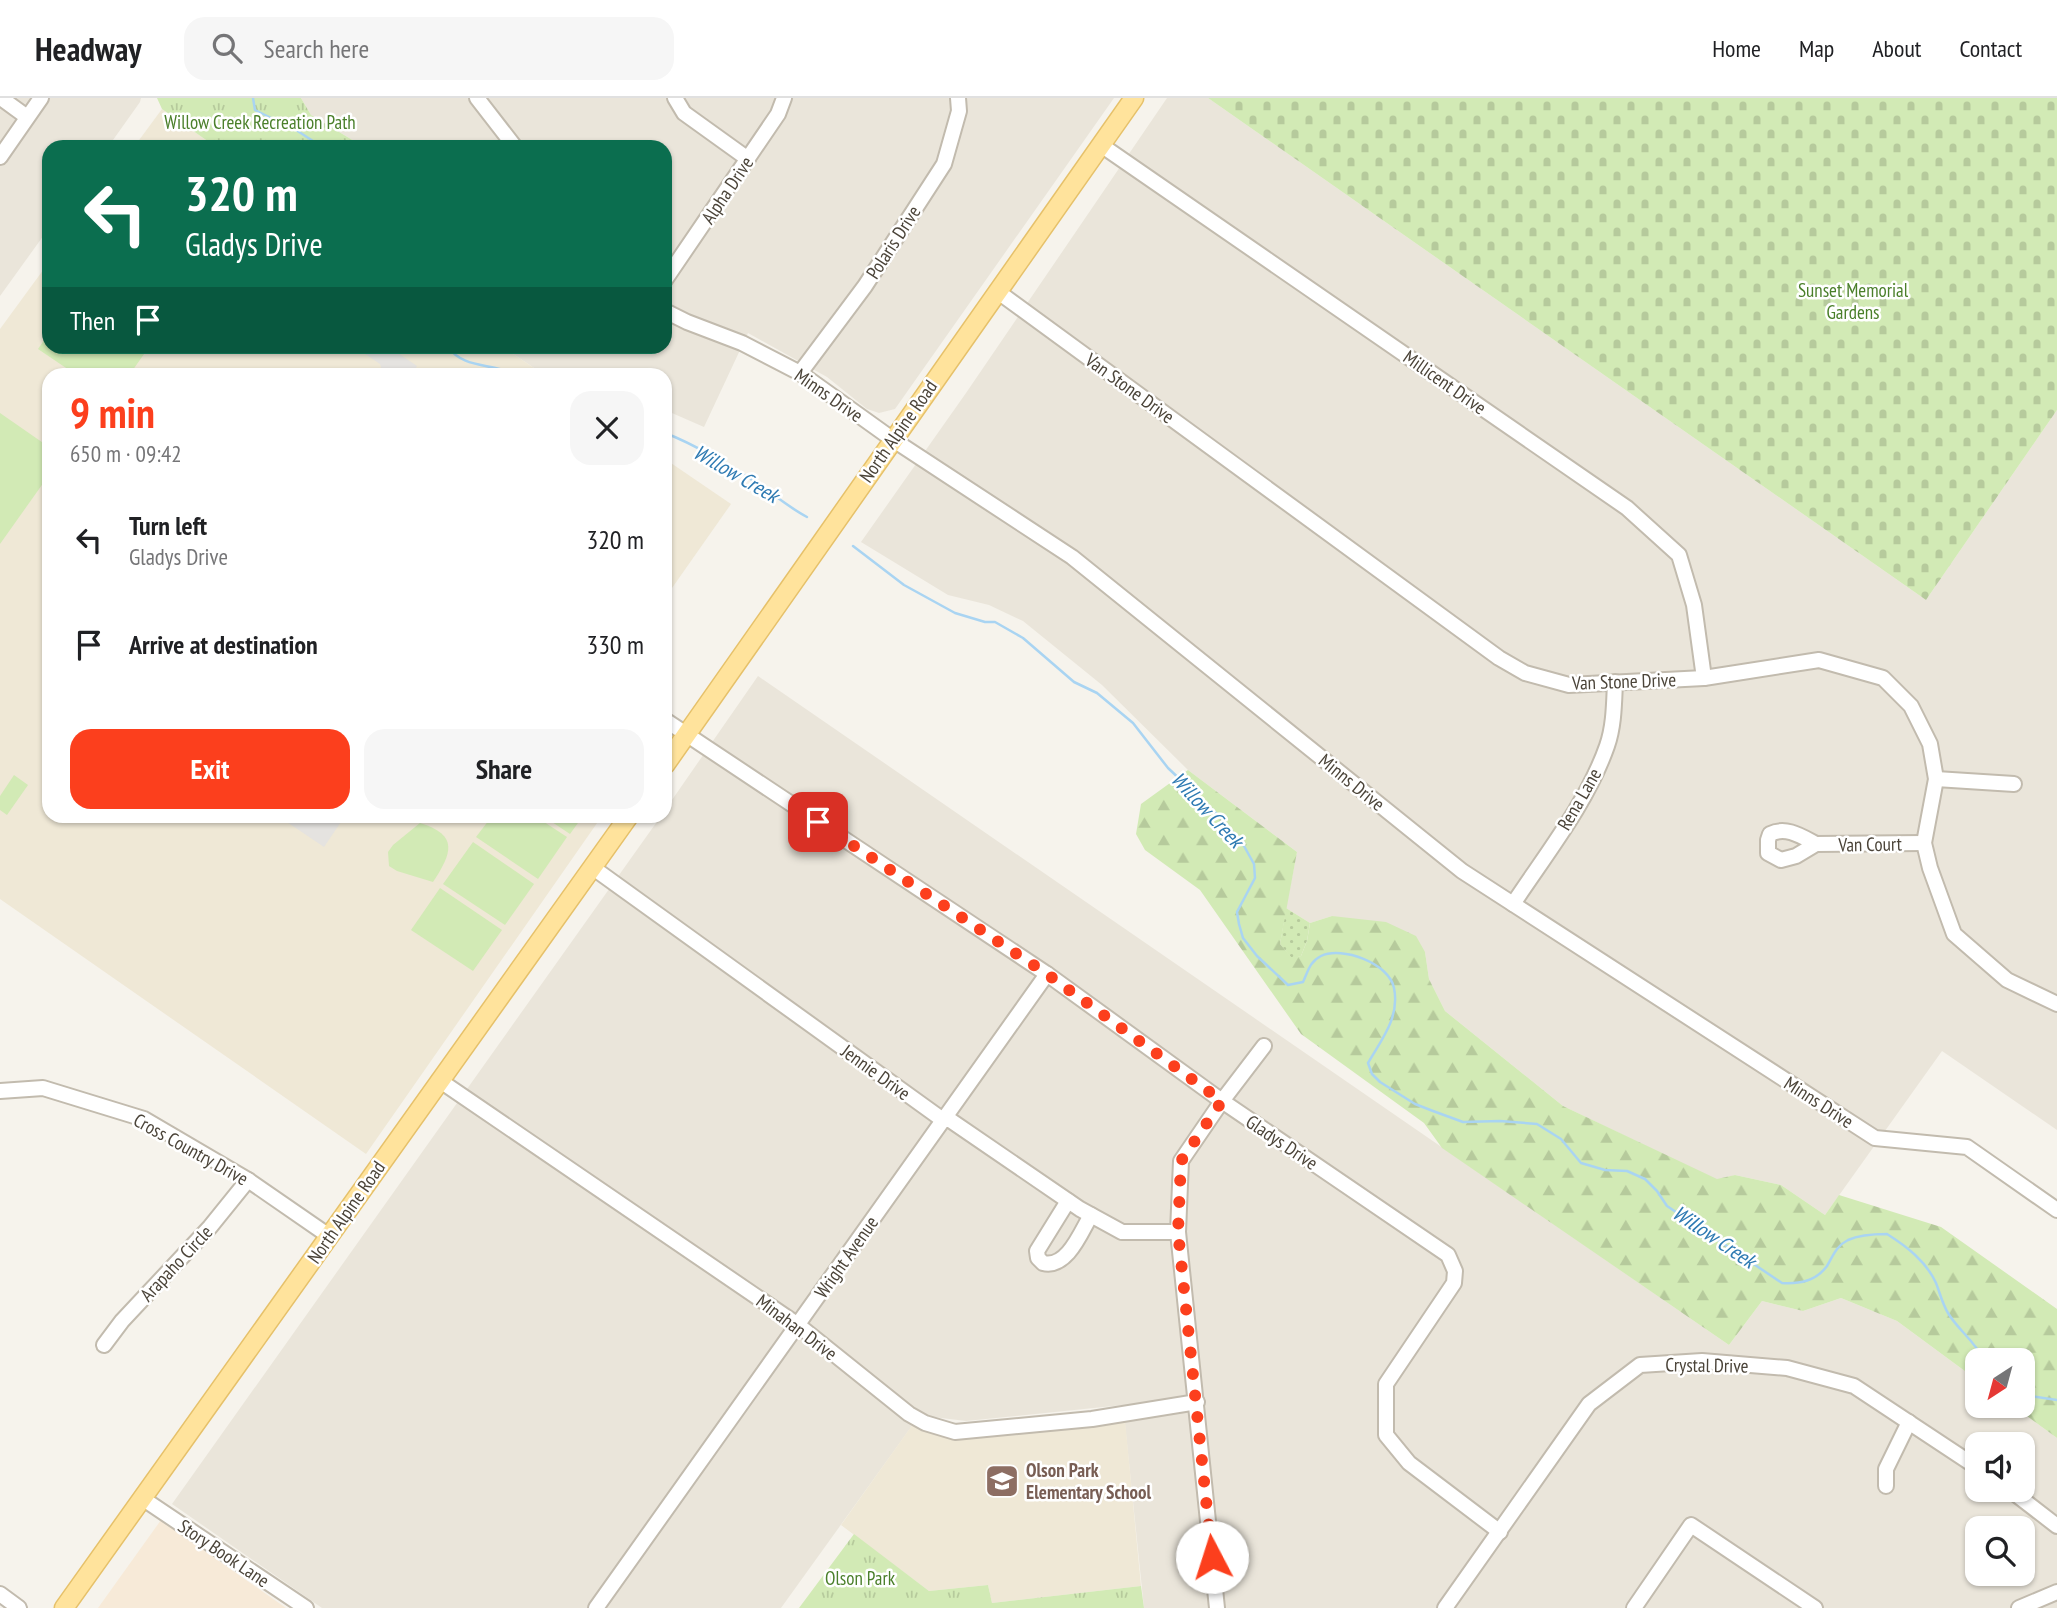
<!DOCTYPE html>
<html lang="en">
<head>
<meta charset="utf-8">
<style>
  body { margin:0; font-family:"PT Sans Narrow",sans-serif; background:#f6f6f6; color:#202124; height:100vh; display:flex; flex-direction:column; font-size:26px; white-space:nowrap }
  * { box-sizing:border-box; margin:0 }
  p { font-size:23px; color:#757577 }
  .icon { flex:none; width:38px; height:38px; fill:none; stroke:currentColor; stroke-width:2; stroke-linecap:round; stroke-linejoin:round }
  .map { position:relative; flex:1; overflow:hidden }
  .sheet { position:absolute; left:42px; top:270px; width:630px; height:455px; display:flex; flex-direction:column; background:#fff; border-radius:21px; box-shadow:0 2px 5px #0004 }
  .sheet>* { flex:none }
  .banner { position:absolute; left:42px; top:42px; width:630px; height:214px; border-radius:21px; box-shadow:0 2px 5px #0004; background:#0b6e4f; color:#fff; overflow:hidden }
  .needle { width:46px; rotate:216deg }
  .controls { position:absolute; left:1965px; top:1250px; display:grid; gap:14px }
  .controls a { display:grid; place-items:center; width:70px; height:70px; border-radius:14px; background:#fff; box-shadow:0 2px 5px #0004; font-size:35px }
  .pin { position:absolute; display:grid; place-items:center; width:60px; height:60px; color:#fff; margin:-30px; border-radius:14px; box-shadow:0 4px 10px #0006 }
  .me { position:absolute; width:77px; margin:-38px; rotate:355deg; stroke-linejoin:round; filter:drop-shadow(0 0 5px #0008) }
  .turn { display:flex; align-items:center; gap:24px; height:147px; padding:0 28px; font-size:32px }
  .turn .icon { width:91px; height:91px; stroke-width:2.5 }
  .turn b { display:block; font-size:49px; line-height:60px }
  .then { display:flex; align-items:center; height:66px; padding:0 28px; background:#0003; gap:14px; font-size:26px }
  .round { display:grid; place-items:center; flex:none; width:74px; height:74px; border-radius:21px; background:#f6f6f6 }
  .summary { display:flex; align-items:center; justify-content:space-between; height:119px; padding:0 28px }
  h1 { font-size:42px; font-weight:800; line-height:52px; color:#fc3f1d }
  .button { display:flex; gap:14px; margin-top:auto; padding:14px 28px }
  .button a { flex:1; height:80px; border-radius:21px; background:#fc3f1d; color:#fff; font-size:28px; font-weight:800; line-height:80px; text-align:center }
  .button a+a { background:#f6f6f6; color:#202124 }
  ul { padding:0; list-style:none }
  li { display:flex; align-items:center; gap:21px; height:105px; padding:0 28px }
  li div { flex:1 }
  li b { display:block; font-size:26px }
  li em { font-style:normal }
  header { display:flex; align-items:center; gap:42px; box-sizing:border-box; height:98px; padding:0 35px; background:#fff; border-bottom:2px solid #e0e0e0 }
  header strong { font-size:33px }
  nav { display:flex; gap:38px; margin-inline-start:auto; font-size:24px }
  .search { width:490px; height:63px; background:#f6f6f6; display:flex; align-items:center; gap:18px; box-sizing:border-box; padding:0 24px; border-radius:21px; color:#757577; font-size:26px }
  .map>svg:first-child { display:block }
  .residential { fill:#eae5da; fill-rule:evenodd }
  .commercial { fill:#f7ead8 }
  .education { fill:#efe8d6 }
  .grass { fill:url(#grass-dots) }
  .forest { fill:url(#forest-firs) }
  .cemetery { fill:url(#cemetery-stones) }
  .park { fill:url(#park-tufts) }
  .garden { fill:#d2eab5 }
  .parking { fill:#e5e3e0 }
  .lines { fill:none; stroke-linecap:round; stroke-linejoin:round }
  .stream { stroke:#a9d4f2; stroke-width:2.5 }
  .minor-casing { stroke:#c2bbae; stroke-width:18 }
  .major-casing { stroke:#e6c16a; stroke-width:21 }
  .minor { stroke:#fff; stroke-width:14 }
  .major { stroke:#ffe39c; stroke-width:18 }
  .route { stroke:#fc3f1d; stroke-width:12; stroke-dasharray:0 21.6 }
  .labels { text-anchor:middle; stroke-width:5; stroke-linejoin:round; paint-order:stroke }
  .park-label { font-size:19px; fill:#4a7f2a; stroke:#fff }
  .street-label { font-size:19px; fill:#4b4439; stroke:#fff }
  .education-label { font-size:19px; font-weight:bold; fill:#785e54; stroke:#fff; text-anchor:start }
  .water-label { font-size:21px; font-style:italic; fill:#2e7ab2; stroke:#fff }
</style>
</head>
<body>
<header>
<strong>Headway</strong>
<div class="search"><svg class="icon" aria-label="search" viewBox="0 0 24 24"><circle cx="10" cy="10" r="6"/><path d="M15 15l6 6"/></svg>Search here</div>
<nav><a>Home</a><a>Map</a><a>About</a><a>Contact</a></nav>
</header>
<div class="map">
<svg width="2057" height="1510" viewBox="0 0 2057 1510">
  <defs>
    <pattern id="grass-dots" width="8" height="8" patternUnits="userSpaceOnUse" patternTransform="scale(1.75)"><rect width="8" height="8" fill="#d2eab5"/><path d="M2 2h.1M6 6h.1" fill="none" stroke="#b6ca9c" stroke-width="1.8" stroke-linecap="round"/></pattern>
    <pattern id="forest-firs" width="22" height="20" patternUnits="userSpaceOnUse" patternTransform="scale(1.75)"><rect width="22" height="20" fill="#d2eab5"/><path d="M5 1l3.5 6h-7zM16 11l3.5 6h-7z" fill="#b6ca9c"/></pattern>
    <pattern id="cemetery-stones" width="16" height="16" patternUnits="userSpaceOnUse" patternTransform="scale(1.75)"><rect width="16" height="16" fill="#d2eab5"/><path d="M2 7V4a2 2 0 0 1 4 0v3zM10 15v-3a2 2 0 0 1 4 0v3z" fill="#b6ca9c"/></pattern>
    <pattern id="park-tufts" width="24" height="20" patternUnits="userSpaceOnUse" patternTransform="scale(1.75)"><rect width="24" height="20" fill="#d2eab5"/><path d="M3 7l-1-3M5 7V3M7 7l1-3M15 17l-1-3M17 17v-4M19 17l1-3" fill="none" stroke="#b6ca9c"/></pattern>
  </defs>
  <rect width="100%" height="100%" fill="#f6f3ec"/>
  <!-- residential -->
  <g class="residential">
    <polygon points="0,0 141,0 140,4 108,49 49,49 49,130 0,198"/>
    <polygon points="301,0 1114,0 895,311 879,315 867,311 827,279 748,235 704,329 665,312 665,276 543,276 503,249 665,248 665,49 364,49 311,17"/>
    <polygon points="1167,0 1208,0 1926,502 2057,312 2057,1032 1942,953 1825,1117 1781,1087 1735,1077 1717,1082 1563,1008 1445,913 1429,881 1425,854 1332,818 1310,825 1286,810 1297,754 1188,672 1102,587 1023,523 989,507 948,497 861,444 966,295"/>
    <path d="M758,578L1729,1247L1762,1203L1803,1213L1841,1200L1897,1223L1977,1282L1978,1307H2012L2057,1340V1510H1144L1123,1307L966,1323L933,1319L922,1314L781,1510H322L172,1406L661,718H665V712ZM1978,1346H2023V1391H1978ZM1978,1430H2023V1475H1978Z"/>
  </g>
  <!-- commercial -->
  <polygon class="commercial" points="161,1422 286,1510 98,1510"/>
  <!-- education -->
  <g class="education">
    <polygon points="162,11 216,49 134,49"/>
    <polygon points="49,164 49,248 503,249 543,276 49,276 49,718 602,718 366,1056 0,801 0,231"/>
    <polygon points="665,361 731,406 665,500"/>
    <polygon points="1125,1322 1141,1488 992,1505 988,1487 929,1493 841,1427 913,1326 936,1336 957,1338"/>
  </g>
  <!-- grass -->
  <polygon class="grass" points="1286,810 1310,825 1307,843 1301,858 1292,861 1280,846"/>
  <!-- forest -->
  <polygon class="forest" points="1188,672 1297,754 1280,846 1292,860 1301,858 1307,843 1310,825 1332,818 1386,824 1416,838 1425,854 1429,881 1445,913 1563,1008 1717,1081 1735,1077 1781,1087 1825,1117 1839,1097 1941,1129 2057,1211 2057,1340 2012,1307 2023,1307 2023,1262 1978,1262 1977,1282 1897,1223 1841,1200 1803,1213 1762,1203 1729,1247 1442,1050 1424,1025 1301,936 1200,792 1145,752 1136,736 1141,706"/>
  <!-- cemetery -->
  <polygon class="cemetery" points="1208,0 2057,0 2057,312 1926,502"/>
  <!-- park -->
  <g class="park">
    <polygon points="157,0 301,0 311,17 364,49 216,49 162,11"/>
    <polygon points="854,1436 929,1493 988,1487 992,1505 1141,1488 1144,1510 799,1510"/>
  </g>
  <!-- garden -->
  <g class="garden">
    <polygon points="49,235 49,248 149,249 130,276 75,276 38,251"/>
    <polygon points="0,315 49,349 49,377 0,446"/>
    <polygon points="14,677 28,687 7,717 0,712 0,698"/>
    <polygon points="492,718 535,718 567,739 538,781 476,739"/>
    <polygon points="543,718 583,718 570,736"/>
    <path d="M420,725C459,737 452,755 433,784L397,773L389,768L388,754L393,747Z"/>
    <polygon points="473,744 534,786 505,827 443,786"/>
    <polygon points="440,790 502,832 473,873 411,832"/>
  </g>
  <!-- parking -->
  <g class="parking">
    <polygon points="355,249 389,249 417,268 412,276 383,276 380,266"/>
    <polygon points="278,718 345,718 324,749"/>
  </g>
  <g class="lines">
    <!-- stream -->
    <g class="stream">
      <polyline points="253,0 255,12 277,23 281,22 322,49"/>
      <path d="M447,248C465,272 489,264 514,276"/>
      <path d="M665,335C692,345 737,371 761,388C777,399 790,410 807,419"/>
      <path d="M853,448L904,487L955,515L985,524H995L1023,540L1074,584L1097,595L1133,625L1168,670L1221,720L1244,748L1254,766L1255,780L1237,814L1239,826L1243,840L1257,858L1288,887L1303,884C1308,874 1309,864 1321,858C1342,848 1389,865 1394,890C1400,919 1382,941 1368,965L1372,976L1380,984L1415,1006L1433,1013L1463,1024L1500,1023L1537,1026L1561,1041L1581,1065L1605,1072L1627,1073L1645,1081L1657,1093L1667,1108L1782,1185C1800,1186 1816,1183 1827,1168C1833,1158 1836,1148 1848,1142C1859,1137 1875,1136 1887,1136C1906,1148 1926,1163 1936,1185C1940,1195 1942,1205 1948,1215C1958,1232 1974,1242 1984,1262"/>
      <polyline points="2023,1297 2057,1302"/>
    </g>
    <!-- minor casing -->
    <g class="minor-casing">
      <g id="minor">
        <polyline points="1,0 27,19"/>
        <polyline points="477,0 515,49"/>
        <polyline points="675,0 684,15 748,61"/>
        <polyline points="1101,47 1627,410 1679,457 1694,507 1704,580"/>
        <polyline points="0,59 41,0"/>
        <polyline points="665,182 778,16 784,0"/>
        <polyline points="997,193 1499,560 1525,575 1569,587 1704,580 1819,562 1883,580 1911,608 1930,646 1936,681 1924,745 1930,770 1954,836 2007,882 2057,906"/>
        <polyline points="665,213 687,224 742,245 800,275 892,341 1072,459 1462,773 1875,1040 1967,1049 2057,1112"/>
        <polyline points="800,275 865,188 944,66 959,13 958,0"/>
        <polyline points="665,622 1047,876 1222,1003 1448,1157 1455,1173 1454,1185 1386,1286 1386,1337 1409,1365 1500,1434"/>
        <polyline points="1936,681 2014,686"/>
        <path d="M1816,746C1801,738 1786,728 1770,736L1768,742V755L1781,762L1796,758L1816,746L1924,745"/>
        <polyline points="592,769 943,1022 950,1022 1080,1111 1122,1134 1178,1134"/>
        <path d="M1513,806C1546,756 1587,705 1607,648C1614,628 1614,606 1615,584"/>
        <polyline points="439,982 798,1227 909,1316 925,1325 955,1334 1092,1321 1197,1304"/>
        <polyline points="0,993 43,990 144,1021 248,1082 329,1138"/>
        <path d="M1068,1103L1037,1153L1038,1160L1043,1165C1067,1171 1081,1134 1091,1117"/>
        <polyline points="104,1247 122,1223 210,1129 248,1082"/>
        <polyline points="1886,1388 1886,1371 1909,1324"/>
        <polyline points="2009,1391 2057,1428"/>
        <polyline points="142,1400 306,1510"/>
        <polyline points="0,1496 19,1510"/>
        <polyline points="596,1510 1047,876"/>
        <polyline points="1217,1510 1178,1134 1181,1063 1222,1003 1264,948"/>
        <polyline points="1445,1510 1589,1306 1640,1267 1702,1263 1787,1270 1854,1288 1978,1370"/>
        <polyline points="1634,1510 1691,1427 1815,1510"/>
        <polyline points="2019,1510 2057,1494"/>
      </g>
    </g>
    <!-- major casing -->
    <g class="major-casing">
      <g id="major">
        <polyline points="665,667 1134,0"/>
        <polyline points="64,1510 629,718"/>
      </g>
    </g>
    <!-- minor -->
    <use href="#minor" class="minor"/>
    <!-- major -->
    <use href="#major" class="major"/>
  </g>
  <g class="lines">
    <!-- route -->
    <polyline class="route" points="818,724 1047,876 1222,1003 1181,1063 1178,1134 1212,1459"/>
  </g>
  <!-- icons -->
  <defs>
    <g id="school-square" transform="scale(1.75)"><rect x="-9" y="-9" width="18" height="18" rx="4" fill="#8d6e63" stroke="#fff"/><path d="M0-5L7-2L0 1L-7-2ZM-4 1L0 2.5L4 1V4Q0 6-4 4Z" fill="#fff"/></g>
  </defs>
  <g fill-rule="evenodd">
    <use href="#school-square" x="1002" y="1383"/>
  </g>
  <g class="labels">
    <!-- park labels -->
    <g class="park-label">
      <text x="260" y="31">Willow Creek Recreation Path</text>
      <text x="1853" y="199">Sunset Memorial<tspan x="1853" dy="22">Gardens</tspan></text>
      <text x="860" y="1487">Olson Park</text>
    </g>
    <!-- street labels -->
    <g class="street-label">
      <text transform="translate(727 92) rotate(-56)" y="7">Alpha Drive</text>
      <text transform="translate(893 144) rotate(-57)" y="7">Polaris Drive</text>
      <text transform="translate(1445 284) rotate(35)" y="7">Millicent Drive</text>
      <text transform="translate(1130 290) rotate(36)" y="7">Van Stone Drive</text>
      <text transform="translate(829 297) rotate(35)" y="7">Minns Drive</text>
      <text transform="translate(898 333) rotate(-55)" y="7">North Alpine Road</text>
      <text transform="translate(1624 583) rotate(-2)" y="7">Van Stone Drive</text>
      <text transform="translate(1352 684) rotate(39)" y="7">Minns Drive</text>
      <text transform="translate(1579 701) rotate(-60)" y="7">Rena Lane</text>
      <text transform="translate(1870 746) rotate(-1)" y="7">Van Court</text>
      <text transform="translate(876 974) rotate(36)" y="7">Jennie Drive</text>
      <text transform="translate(1819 1004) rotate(33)" y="7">Minns Drive</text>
      <text transform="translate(1282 1044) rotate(34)" y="7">Gladys Drive</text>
      <text transform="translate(191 1051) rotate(29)" y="7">Cross Country Drive</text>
      <text transform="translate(346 1114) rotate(-55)" y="7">North Alpine Road</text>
      <text transform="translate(846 1159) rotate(-55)" y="7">Wright Avenue</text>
      <text transform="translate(176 1165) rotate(-47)" y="7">Arapaho Circle</text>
      <text transform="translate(797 1229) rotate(37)" y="7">Minahan Drive</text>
      <text transform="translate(1707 1267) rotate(1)" y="7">Crystal Drive</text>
      <text transform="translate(224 1455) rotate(34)" y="7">Story Book Lane</text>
    </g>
    <!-- education labels -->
    <g class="education-label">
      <text x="1026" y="1379">Olson Park<tspan x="1026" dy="22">Elementary School</tspan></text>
    </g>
    <!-- water labels -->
    <g class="water-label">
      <text transform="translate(736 376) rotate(30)" y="7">Willow Creek</text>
      <text transform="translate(1207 712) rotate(47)" y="7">Willow Creek</text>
      <text transform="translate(1714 1139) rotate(34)" y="7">Willow Creek</text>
    </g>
  </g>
</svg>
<div class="controls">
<a><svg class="needle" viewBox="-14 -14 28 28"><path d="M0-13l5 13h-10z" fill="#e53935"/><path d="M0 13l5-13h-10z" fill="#757577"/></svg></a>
<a><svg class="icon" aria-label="sound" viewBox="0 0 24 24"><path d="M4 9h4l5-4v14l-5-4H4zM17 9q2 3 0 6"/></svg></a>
<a><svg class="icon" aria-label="search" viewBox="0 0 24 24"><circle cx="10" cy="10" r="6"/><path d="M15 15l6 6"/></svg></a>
</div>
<div class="pin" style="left:818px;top:724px;background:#d93025"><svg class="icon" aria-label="arrive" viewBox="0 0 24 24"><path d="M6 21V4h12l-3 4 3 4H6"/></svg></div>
<svg class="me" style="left:1212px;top:1459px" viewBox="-20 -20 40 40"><circle r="19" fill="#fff"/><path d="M0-13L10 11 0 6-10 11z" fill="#fc3f1d"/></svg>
<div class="banner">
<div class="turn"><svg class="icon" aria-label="left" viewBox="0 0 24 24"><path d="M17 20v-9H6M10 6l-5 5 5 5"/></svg><div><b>320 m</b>Gladys Drive</div></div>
<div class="then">Then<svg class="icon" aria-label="arrive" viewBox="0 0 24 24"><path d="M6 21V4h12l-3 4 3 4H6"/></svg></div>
</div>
<section class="sheet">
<div class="summary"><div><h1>9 min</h1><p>650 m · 09:42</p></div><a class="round"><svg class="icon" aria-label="close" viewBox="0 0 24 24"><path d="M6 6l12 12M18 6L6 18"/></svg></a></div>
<ul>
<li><svg class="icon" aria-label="left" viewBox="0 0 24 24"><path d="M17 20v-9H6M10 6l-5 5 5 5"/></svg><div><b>Turn left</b><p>Gladys Drive</p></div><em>320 m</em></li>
<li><svg class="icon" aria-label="arrive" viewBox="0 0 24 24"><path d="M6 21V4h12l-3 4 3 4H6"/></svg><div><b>Arrive at destination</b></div><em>330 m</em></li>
</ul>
<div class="button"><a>Exit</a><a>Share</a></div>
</section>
</div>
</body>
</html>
